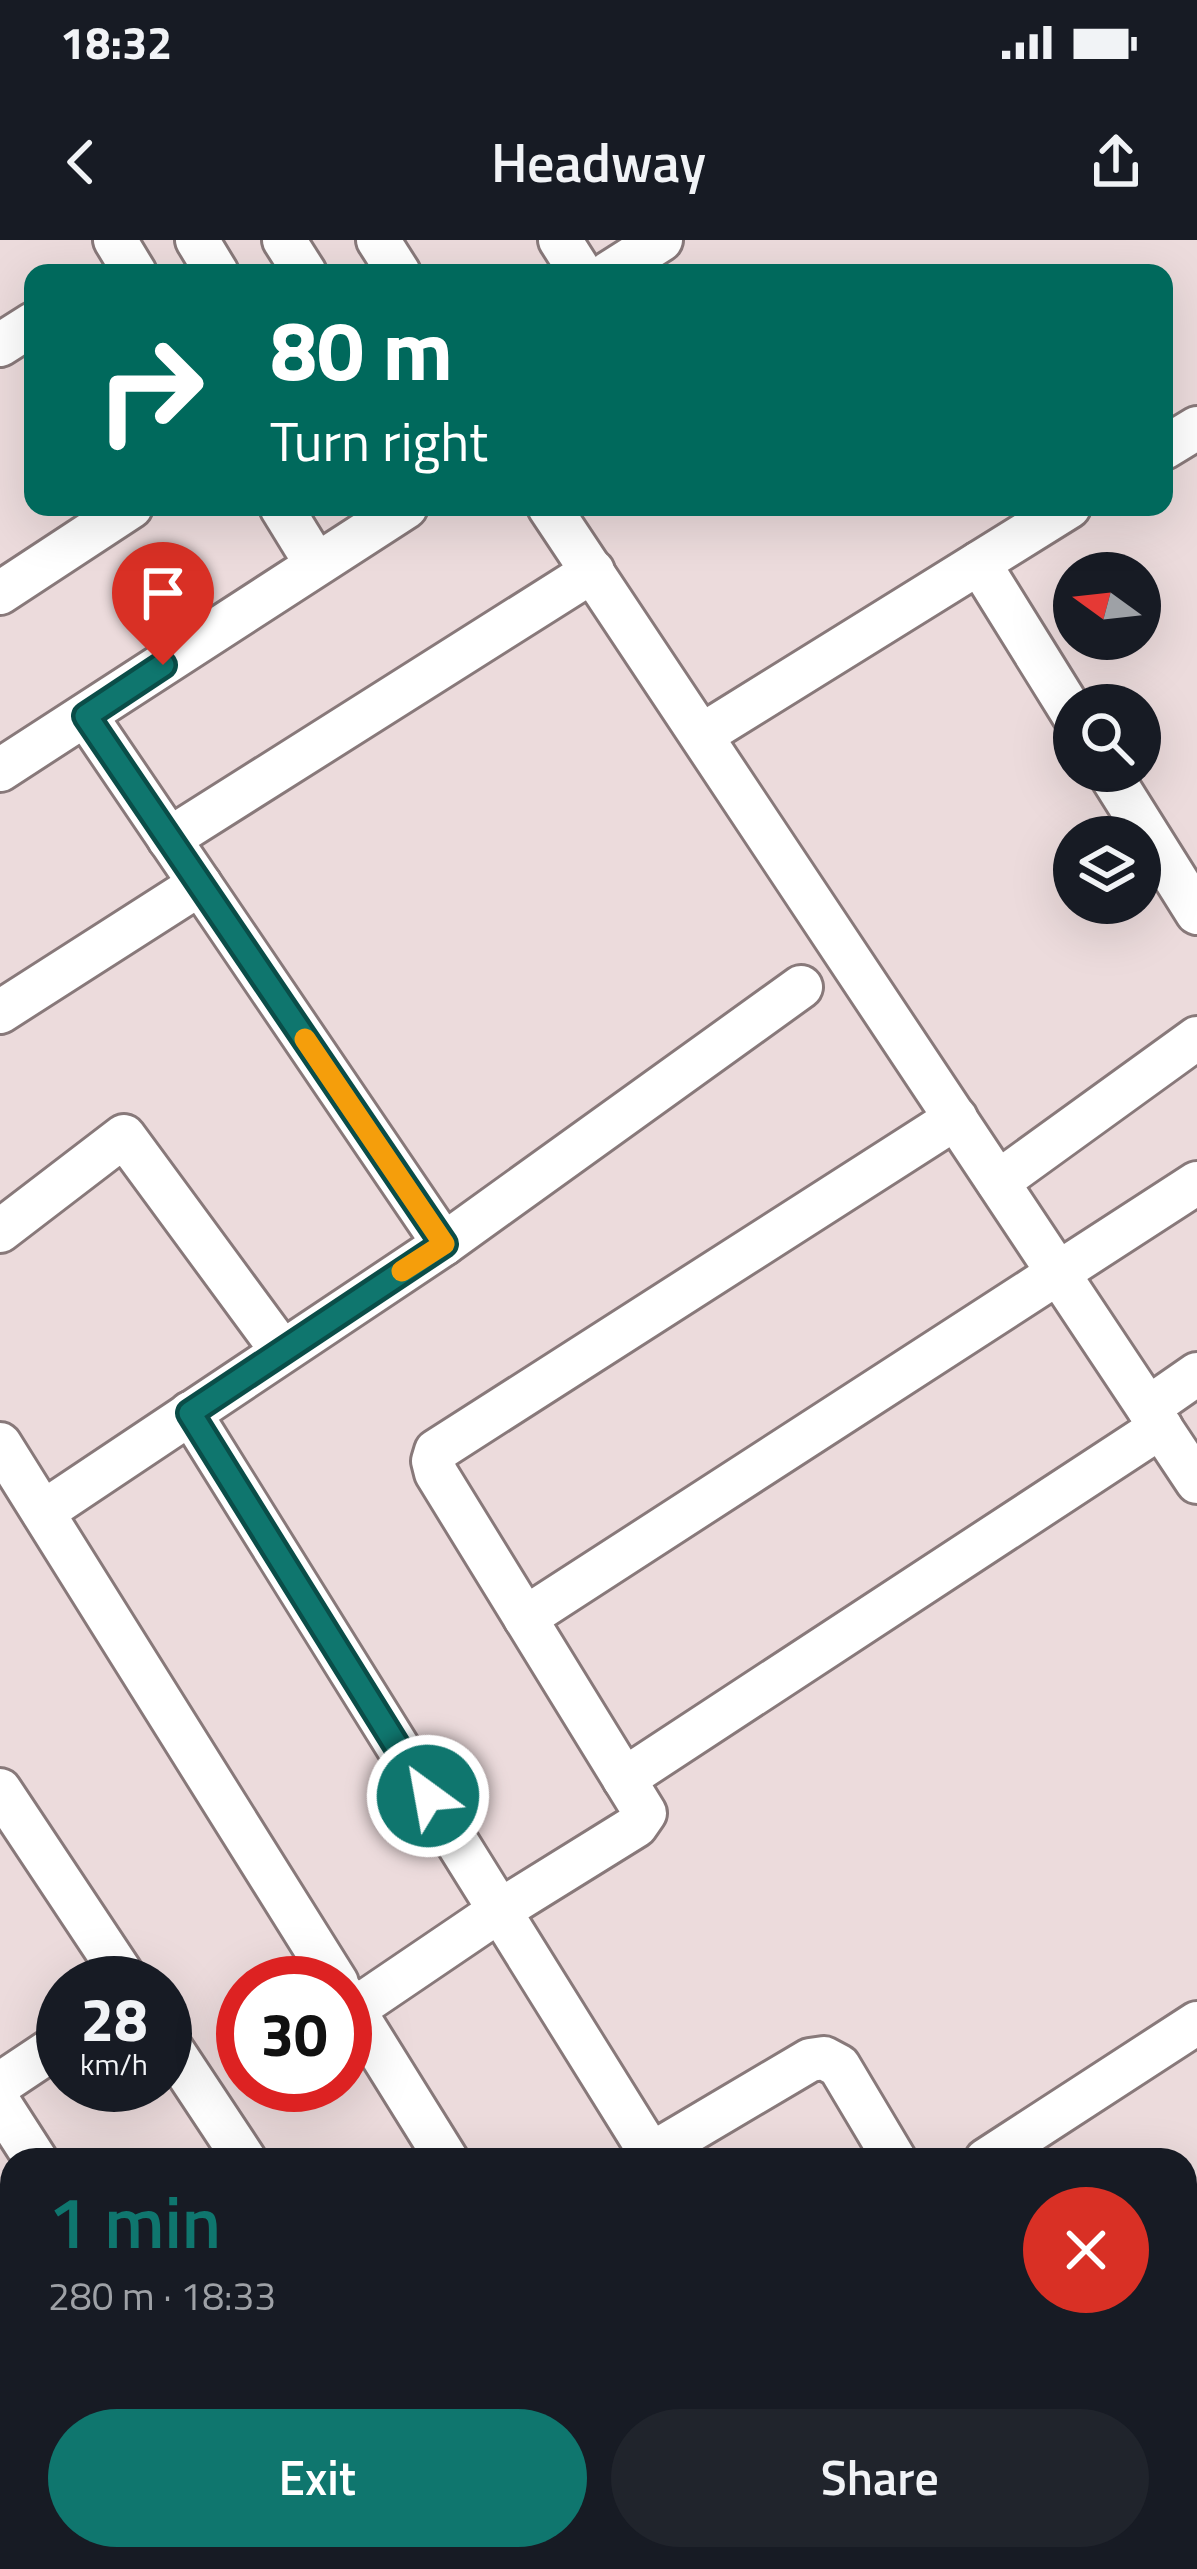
<!DOCTYPE html>
<html lang="en">
<head>
<meta charset="utf-8">
<style>
  body { margin:0; font-family:"Titillium Web",sans-serif; background:#20242c; color:#f1f3f6; height:100vh; display:flex; flex-direction:column; font-size:45px; white-space:nowrap }
  * { box-sizing:border-box; margin:0 }
  p { font-size:39px; color:#9ea1a6 }
  .icon { flex:none; width:66px; height:66px; fill:none; stroke:currentColor; stroke-width:2; stroke-linecap:round; stroke-linejoin:round }
  .map { position:relative; flex:1; overflow:hidden }
  .details { position:absolute; left:0px; top:1908px; width:1197px; height:423px; display:flex; flex-direction:column; background:#171b24; border-radius:36px 36px 0 0; box-shadow:0 12px 48px #0002 }
  .details>* { flex:none }
  .guide { position:absolute; left:24px; top:24px; width:1149px; height:252px; border-radius:24px; box-shadow:0 12px 48px #0002; background:#00695c; color:#fff; overflow:hidden }
  .needle { width:78px; rotate:285deg }
  .tools { position:absolute; left:1053px; top:312px; display:grid; gap:24px }
  .tools a { display:grid; place-items:center; width:108px; height:108px; border-radius:50%; background:#171b24; box-shadow:0 12px 48px #0002; font-size:60px }
  .speed { position:absolute; left:36px; top:1716px; display:flex; gap:24px; font-size:60px; font-weight:700; text-align:center }
  .speed>* { display:grid; place-content:center; width:156px; height:156px; border-radius:50%; background:#171b24; box-shadow:0 12px 48px #0002; line-height:1 }
  .speed small { font-size:30px; font-weight:400 }
  .speed .limit { border:18px solid #d22; background:#fff; color:#111 }
  .pin { position:absolute; display:grid; place-items:center; width:102px; height:102px; color:#fff; margin:-123px -51px; border-radius:50% 50% 50% 0; rotate:-45deg; box-shadow:0 0 12px #0007 }
  .pin .icon { rotate:45deg }
  .me { position:absolute; width:132px; margin:-66px; rotate:328deg; stroke-linejoin:round; filter:drop-shadow(0 0 9px #0008) }
  .turn { display:flex; align-items:center; gap:42px; height:252px; padding:0 48px; font-size:54px }
  .turn .icon { width:156px; height:156px; stroke-width:2.5 }
  .turn b { display:block; font-size:84px; line-height:102px }
  .round { display:grid; place-items:center; flex:none; width:126px; height:126px; border-radius:63px; background:#20242c }
  .overview { display:flex; align-items:center; justify-content:space-between; height:204px; padding:0 48px }
  h1 { font-size:72px; font-weight:600; line-height:90px; color:#0f766e }
  .cta { display:flex; gap:24px; margin-top:auto; padding:24px 48px }
  .cta a { flex:1; height:138px; border-radius:72px; background:#0f766e; color:#fff; font-size:48px; font-weight:600; line-height:138px; text-align:center }
  .cta a+a { background:#20242c; color:#f1f3f6 }
  .status { display:flex; justify-content:space-between; align-items:center; height:84px; padding:0 60px; background:#171b24; direction:ltr }
  .status svg { height:33px; fill:currentColor }
  header { display:flex; justify-content:space-between; align-items:center; height:156px; padding:0 48px; background:#171b24; font-size:54px; font-weight:600 }
  .map>svg:first-child { display:block }
  .lines { fill:none; stroke-linecap:round; stroke-linejoin:round }
  .minor-casing { stroke:#88797a; stroke-width:48 }
  .minor { stroke:#fff; stroke-width:42 }
  .route-casing { stroke:#0a4d48; stroke-width:30 }
  .route { stroke:#0f766e; stroke-width:21 }
  .slow { stroke:#f59e0b; stroke-width:21 }
</style>
</head>
<body>
<div class="status"><b>18:32</b><svg viewBox="0 0 49 12"><path d="M0 12V9h3v3zM5 12V6h3v6zM10 12V3h3v9zM15 12V0h3v12zM26 1h20v11H26zM47 4h2v5h-2z"/></svg></div>
<header><svg class="icon" aria-label="back" viewBox="0 0 24 24"><path d="M15 5l-7 7 7 7"/></svg>Headway<svg class="icon" aria-label="share" viewBox="0 0 24 24"><path d="M12 15V3M7 8l5-5 5 5M5 13v7h14v-7"/></svg></header>
<div class="map">
<svg width="1197" height="2329" viewBox="0 0 1197 2329">
  <rect width="100%" height="100%" fill="#ecdbdc"/>
  <g class="lines">
    <!-- minor casing -->
    <g class="minor-casing">
      <g id="minor">
        <polyline points="115,0 135,33"/>
        <polyline points="197,0 217,33"/>
        <polyline points="284,0 305,33"/>
        <polyline points="378,0 399,33"/>
        <polyline points="560,0 581,33"/>
        <polyline points="609,33 661,0"/>
        <polyline points="0,105 33,84"/>
        <polyline points="1164,208 1197,188"/>
        <polyline points="281,267 316,324"/>
        <polyline points="549,267 1197,1242"/>
        <polyline points="979,323 1074,476"/>
        <polyline points="0,353 131,267"/>
        <polyline points="86,476 444,1004"/>
        <polyline points="702,495 1069,267"/>
        <polyline points="0,530 406,267"/>
        <polyline points="1108,531 1197,673"/>
        <polyline points="169,599 593,331"/>
        <polyline points="0,772 200,644"/>
        <polyline points="998,942 1197,798"/>
        <polyline points="0,991 124,896 282,1111"/>
        <polyline points="1148,1168 1197,1134"/>
        <polyline points="190,1173 651,1914"/>
        <polyline points="0,1204 337,1743"/>
        <polyline points="43,1272 444,1004 801,747"/>
        <polyline points="525,1378 1197,943"/>
        <polyline points="624,1539 1161,1187"/>
        <polyline points="0,1550 128,1743"/>
        <polyline points="345,1756 447,1920"/>
        <polyline points="353,1770 499,1671 636,1586 645,1573 436,1233 433,1221 436,1211 956,878"/>
        <polyline points="165,1799 245,1920"/>
        <polyline points="0,1844 63,1802"/>
        <polyline points="0,1864 36,1920"/>
        <polyline points="641,1920 810,1820 824,1818 839,1826 895,1920"/>
        <polyline points="986,1920 1197,1783"/>
        <polyline points="0,2194 12,2212"/>
        <polyline points="81,2319 87,2329"/>
        <polyline points="295,2319 302,2329"/>
        <polyline points="725,2319 731,2329"/>
        <polyline points="937,2319 944,2329"/>
        <polyline points="357,2329 372,2319"/>
      </g>
    </g>
    <!-- minor -->
    <use href="#minor" class="minor"/>
  </g>
  <g class="lines">
    <!-- route casing -->
    <g class="route-casing">
      <polyline id="route" points="163,425 86,476 444,1004 190,1173 428,1556"/>
    </g>
    <!-- route -->
    <use href="#route" class="route"/>
    <!-- slow -->
    <polyline class="slow" points="305,799 444,1004 402,1031"/>
  </g>
</svg>
<div class="tools">
<a><svg class="needle" viewBox="-14 -14 28 28"><path d="M0-13l5 13h-10z" fill="#e53935"/><path d="M0 13l5-13h-10z" fill="#9ea1a6"/></svg></a>
<a><svg class="icon" aria-label="search" viewBox="0 0 24 24"><circle cx="10" cy="10" r="6"/><path d="M15 15l6 6"/></svg></a>
<a><svg class="icon" aria-label="layers" viewBox="0 0 24 24"><path d="M12 4l9 5-9 5-9-5zM3 14l9 5 9-5"/></svg></a>
</div>
<div class="speed"><div>28<small>km/h</small></div><div class="limit">30</div></div>
<div class="pin" style="left:163px;top:425px;background:#d93025"><svg class="icon" aria-label="arrive" viewBox="0 0 24 24"><path d="M6 21V4h12l-3 4 3 4H6"/></svg></div>
<svg class="me" style="left:428px;top:1556px" viewBox="-20 -20 40 40"><circle r="17" fill="#0f766e" stroke="#fff" stroke-width="3"/><path d="M0-11L8 9 0 5-8 9z" fill="#fff"/></svg>
<div class="guide">
<div class="turn"><svg class="icon" aria-label="right" viewBox="0 0 24 24"><path d="M7 20v-9h11M14 6l5 5-5 5"/></svg><div><b>80 m</b>Turn right</div></div>
</div>
<section class="details">
<div class="overview"><div><h1>1 min</h1><p>280 m · 18:33</p></div><a class="round" style="background:#d93025;color:#fff"><svg class="icon" aria-label="close" viewBox="0 0 24 24"><path d="M6 6l12 12M18 6L6 18"/></svg></a></div>
<div class="cta"><a>Exit</a><a>Share</a></div>
</section>
</div>
</body>
</html>
